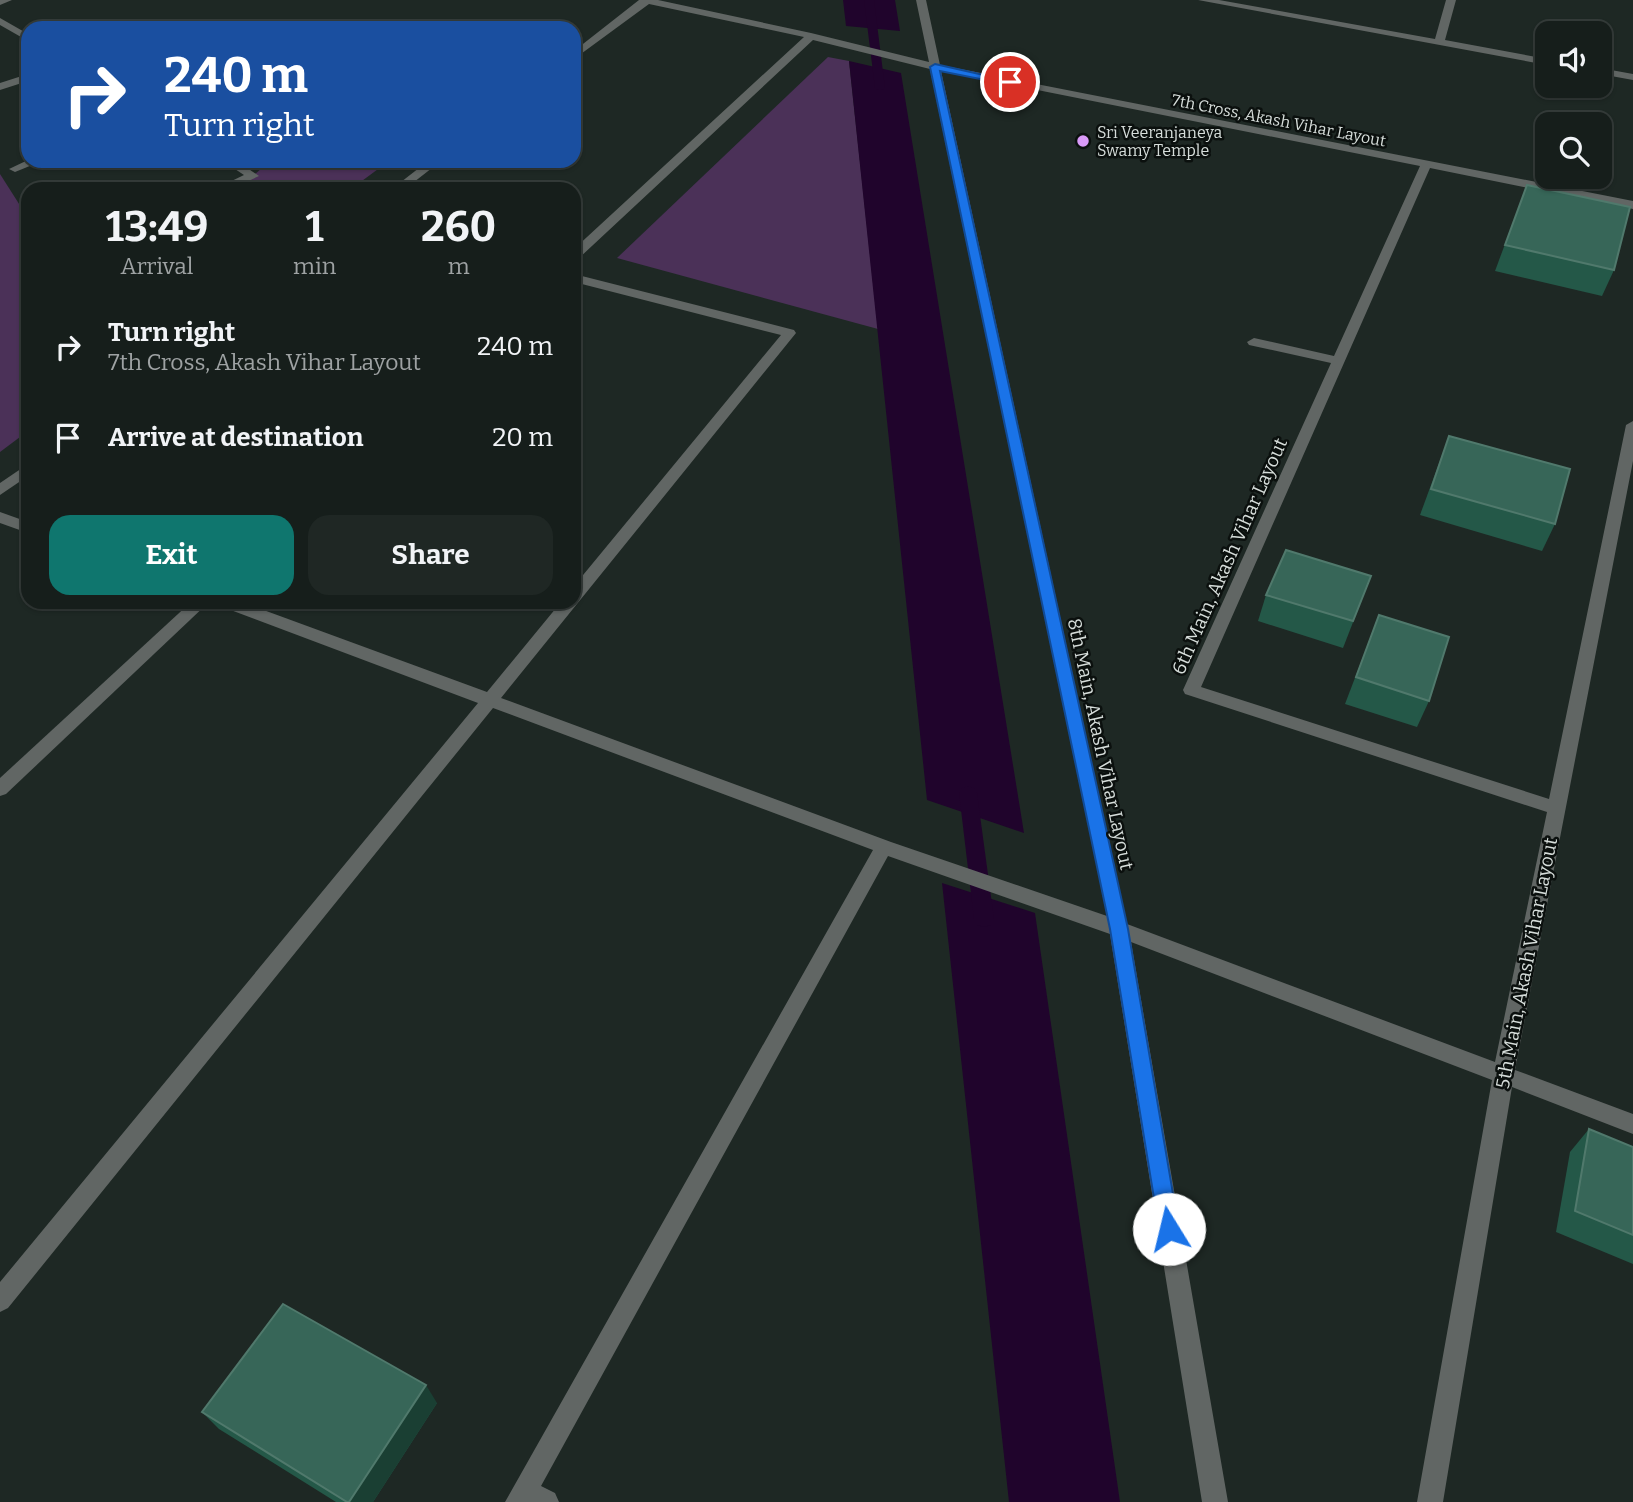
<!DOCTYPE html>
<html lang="en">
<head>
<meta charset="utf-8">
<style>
  body { margin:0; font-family:Bitter,serif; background:#1f2724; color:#f1f3f6; height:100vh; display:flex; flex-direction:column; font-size:26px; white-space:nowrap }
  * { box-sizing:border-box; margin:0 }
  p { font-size:23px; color:#9ea2a3 }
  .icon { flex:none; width:38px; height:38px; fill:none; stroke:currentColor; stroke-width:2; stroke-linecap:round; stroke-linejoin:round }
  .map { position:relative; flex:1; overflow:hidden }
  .panel { position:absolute; left:21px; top:182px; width:560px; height:427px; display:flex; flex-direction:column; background:#161e1b; border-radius:21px; box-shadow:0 2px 5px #0004,0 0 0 2px #353c3a }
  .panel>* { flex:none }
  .hud { position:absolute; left:21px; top:21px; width:560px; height:147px; border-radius:21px; box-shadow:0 2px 5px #0004,0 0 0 2px #353c3a; background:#1a4fa0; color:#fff; overflow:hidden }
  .buttons { position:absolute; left:1535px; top:21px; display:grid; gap:14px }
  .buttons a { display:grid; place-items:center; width:77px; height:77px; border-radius:14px; background:#161e1b; box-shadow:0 2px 5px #0004,0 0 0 2px #353c3a; font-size:35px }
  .pin { position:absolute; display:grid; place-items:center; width:60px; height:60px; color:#fff; margin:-30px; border:4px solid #fff; border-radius:50%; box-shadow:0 2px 7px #0007 }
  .me { position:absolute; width:77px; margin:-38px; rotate:351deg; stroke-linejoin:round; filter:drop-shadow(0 0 5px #0008) }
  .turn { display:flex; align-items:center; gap:24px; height:147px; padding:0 28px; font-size:32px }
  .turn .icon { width:91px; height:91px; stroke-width:2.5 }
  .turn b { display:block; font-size:49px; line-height:60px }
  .eta { display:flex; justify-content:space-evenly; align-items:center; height:119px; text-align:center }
  .eta b { font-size:42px; font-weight:700; line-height:49px }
  .action { display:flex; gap:14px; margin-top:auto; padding:14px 28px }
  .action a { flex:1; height:80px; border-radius:21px; background:#0f766e; color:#fff; font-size:28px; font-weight:700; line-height:80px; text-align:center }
  .action a+a { background:#1f2724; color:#f1f3f6 }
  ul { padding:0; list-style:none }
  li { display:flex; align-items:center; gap:21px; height:91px; padding:0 28px }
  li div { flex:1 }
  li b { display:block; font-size:26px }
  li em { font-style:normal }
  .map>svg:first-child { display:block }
  .green { fill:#4b3158 }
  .water { fill:#20042c }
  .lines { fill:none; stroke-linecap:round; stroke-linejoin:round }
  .stream { fill:#20042c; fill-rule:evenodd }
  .minor { fill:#616664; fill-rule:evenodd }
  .wall { fill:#245848 }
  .shaded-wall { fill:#1a3f33 }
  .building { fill:#376658; stroke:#50796c; stroke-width:2 }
  .route { fill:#1a73e8; stroke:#114b97; stroke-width:2 }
  .poi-dot { fill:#d99af8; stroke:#0b100e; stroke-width:2.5 }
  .labels { text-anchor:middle; stroke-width:5; stroke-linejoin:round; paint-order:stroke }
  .far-street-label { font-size:16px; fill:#d6ddda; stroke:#0b100e }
  .far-poi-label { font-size:16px; fill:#d6ddda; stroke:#0b100e; text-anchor:start }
  .street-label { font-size:19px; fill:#d6ddda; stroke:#0b100e }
</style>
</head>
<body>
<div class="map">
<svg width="1633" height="1502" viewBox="0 0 1633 1502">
  <rect width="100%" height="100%" fill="#1e2824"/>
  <!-- green -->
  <g class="green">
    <polygon points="828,57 849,61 878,329 617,258"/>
    <polygon points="270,161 389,161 351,189 238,189"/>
    <polygon points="0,174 28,218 28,431 0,452"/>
  </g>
  <!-- water -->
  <g class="water">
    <polygon points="843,0 895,0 900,31 846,26"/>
    <polygon points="849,61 901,73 1024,833 927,800"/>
    <polygon points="942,883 1035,913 1120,1502 1009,1502"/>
  </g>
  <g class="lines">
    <!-- stream -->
    <g class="stream">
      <polygon points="864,0 874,0 885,88 880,91 875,88"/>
      <polygon points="968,786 974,788 977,793 994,919 991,925 984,927 977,925 974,919 959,793 962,788"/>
    </g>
    <!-- minor -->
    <g class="minor">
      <polygon points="0,0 12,0 0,5"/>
      <path d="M639,0H658L811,33L929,62L916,0H926L940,65L1633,201V209L1430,168L1201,687L1549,799L1626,425L1633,421V461L1515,1070L1633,1114V1134L1512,1087L1443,1502H1417L1492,1080L1131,942L1228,1502H1202L1110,934L888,856L541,1486L555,1493L559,1502H505L873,850L493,708L8,1308L0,1312V1282L478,703L220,606L218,602H242L487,692L561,602H574V586L781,335L574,282V274L794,330L796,333L501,698L891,842L1107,916L930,69L813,40L578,259L574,260V249L804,37L649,4L574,59V51ZM941,71L1420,166L1334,356L1254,338L1247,342L1249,345L1331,363L1183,690L1185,694L1547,812L1495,1062L1127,924Z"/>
      <polygon points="1198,0 1219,0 1435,39 1446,0 1456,0 1445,40 1547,59 1547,65"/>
      <polygon points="0,18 28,34 28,41 0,25"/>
      <polygon points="1600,68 1633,74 1633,80 1600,74"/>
      <polygon points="28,74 28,81 0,90 0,83"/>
      <polygon points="28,160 42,161 15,172 9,169"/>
      <polygon points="223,161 237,161 259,176 231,189 215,189 244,175"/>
      <polygon points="428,161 441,161 405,189 392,189"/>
      <polygon points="28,464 28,476 0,495 0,483"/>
      <polygon points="0,512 28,522 28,533 0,523"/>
      <polygon points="191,602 209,602 6,794 0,796 0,778"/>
    </g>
  </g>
  <!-- wall -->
  <g class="wall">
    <polygon points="1527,185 1614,270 1602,296 1495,271"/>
    <polygon points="1449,436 1555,524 1542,551 1420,515"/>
    <polygon points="1371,576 1343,648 1258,621 1266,595"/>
    <polygon points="1379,615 1429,701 1417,727 1345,704"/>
    <polygon points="1589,1129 1633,1147 1633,1264 1556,1232 1570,1152"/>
    <polygon points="437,1403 373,1502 336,1502 219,1429 202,1412"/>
  </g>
  <!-- shaded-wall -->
  <polygon class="shaded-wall" points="426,1385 437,1403 373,1502 349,1502"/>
  <!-- building -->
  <g class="building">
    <polygon points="1527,185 1630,207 1614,270 1505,245"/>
    <polygon points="1449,436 1570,469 1555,524 1431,489"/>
    <polygon points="1286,550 1371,576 1353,621 1266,595"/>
    <polygon points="1379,615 1449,637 1429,701 1356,677"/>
    <polygon points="1589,1129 1633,1147 1633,1235 1575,1211"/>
    <polygon points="283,1304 426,1385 349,1502 347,1502 202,1412"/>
  </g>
  <!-- route -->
  <polygon class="route" points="935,64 1015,82 1010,85 940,71 1128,929 1179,1229 1176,1236 1169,1239 1162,1236 1159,1229 1110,929 930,67"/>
  <!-- markers -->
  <circle class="poi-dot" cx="1083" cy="141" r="7"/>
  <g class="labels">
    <!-- far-street labels -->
    <g class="far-street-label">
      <text transform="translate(1279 120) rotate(11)" y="6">7th Cross, Akash Vihar Layout</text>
    </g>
    <!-- far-poi labels -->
    <g class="far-poi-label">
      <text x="1097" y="138">Sri Veeranjaneya<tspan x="1097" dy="18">Swamy Temple</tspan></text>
    </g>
    <!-- street labels -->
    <g class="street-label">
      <text transform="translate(1229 556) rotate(-66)" y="7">6th Main, Akash Vihar Layout</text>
      <text transform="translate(1101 744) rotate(78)" y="7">8th Main, Akash Vihar Layout</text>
      <text transform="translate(1526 963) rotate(-79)" y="7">5th Main, Akash Vihar Layout</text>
    </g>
  </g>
</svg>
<div class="buttons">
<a><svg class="icon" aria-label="sound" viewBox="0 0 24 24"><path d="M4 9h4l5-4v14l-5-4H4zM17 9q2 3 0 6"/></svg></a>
<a><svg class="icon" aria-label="search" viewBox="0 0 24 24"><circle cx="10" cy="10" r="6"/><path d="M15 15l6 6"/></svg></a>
</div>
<div class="pin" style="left:1010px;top:82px;background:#d93025"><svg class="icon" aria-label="arrive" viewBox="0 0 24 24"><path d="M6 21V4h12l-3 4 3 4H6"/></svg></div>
<svg class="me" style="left:1169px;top:1229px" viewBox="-20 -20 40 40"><circle r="19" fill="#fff"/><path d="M0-13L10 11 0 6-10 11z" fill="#1a73e8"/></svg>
<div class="hud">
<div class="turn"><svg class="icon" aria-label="right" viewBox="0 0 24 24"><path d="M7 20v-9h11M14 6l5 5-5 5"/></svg><div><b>240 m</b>Turn right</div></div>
</div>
<section class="panel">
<div class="eta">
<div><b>13:49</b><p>Arrival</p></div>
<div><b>1</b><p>min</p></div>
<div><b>260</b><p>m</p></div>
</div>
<ul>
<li><svg class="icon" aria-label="right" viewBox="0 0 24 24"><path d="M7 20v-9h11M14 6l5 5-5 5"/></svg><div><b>Turn right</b><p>7th Cross, Akash Vihar Layout</p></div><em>240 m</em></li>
<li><svg class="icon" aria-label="arrive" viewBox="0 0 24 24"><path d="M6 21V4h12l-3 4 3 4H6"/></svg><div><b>Arrive at destination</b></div><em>20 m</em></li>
</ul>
<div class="action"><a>Exit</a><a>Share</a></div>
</section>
</div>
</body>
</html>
